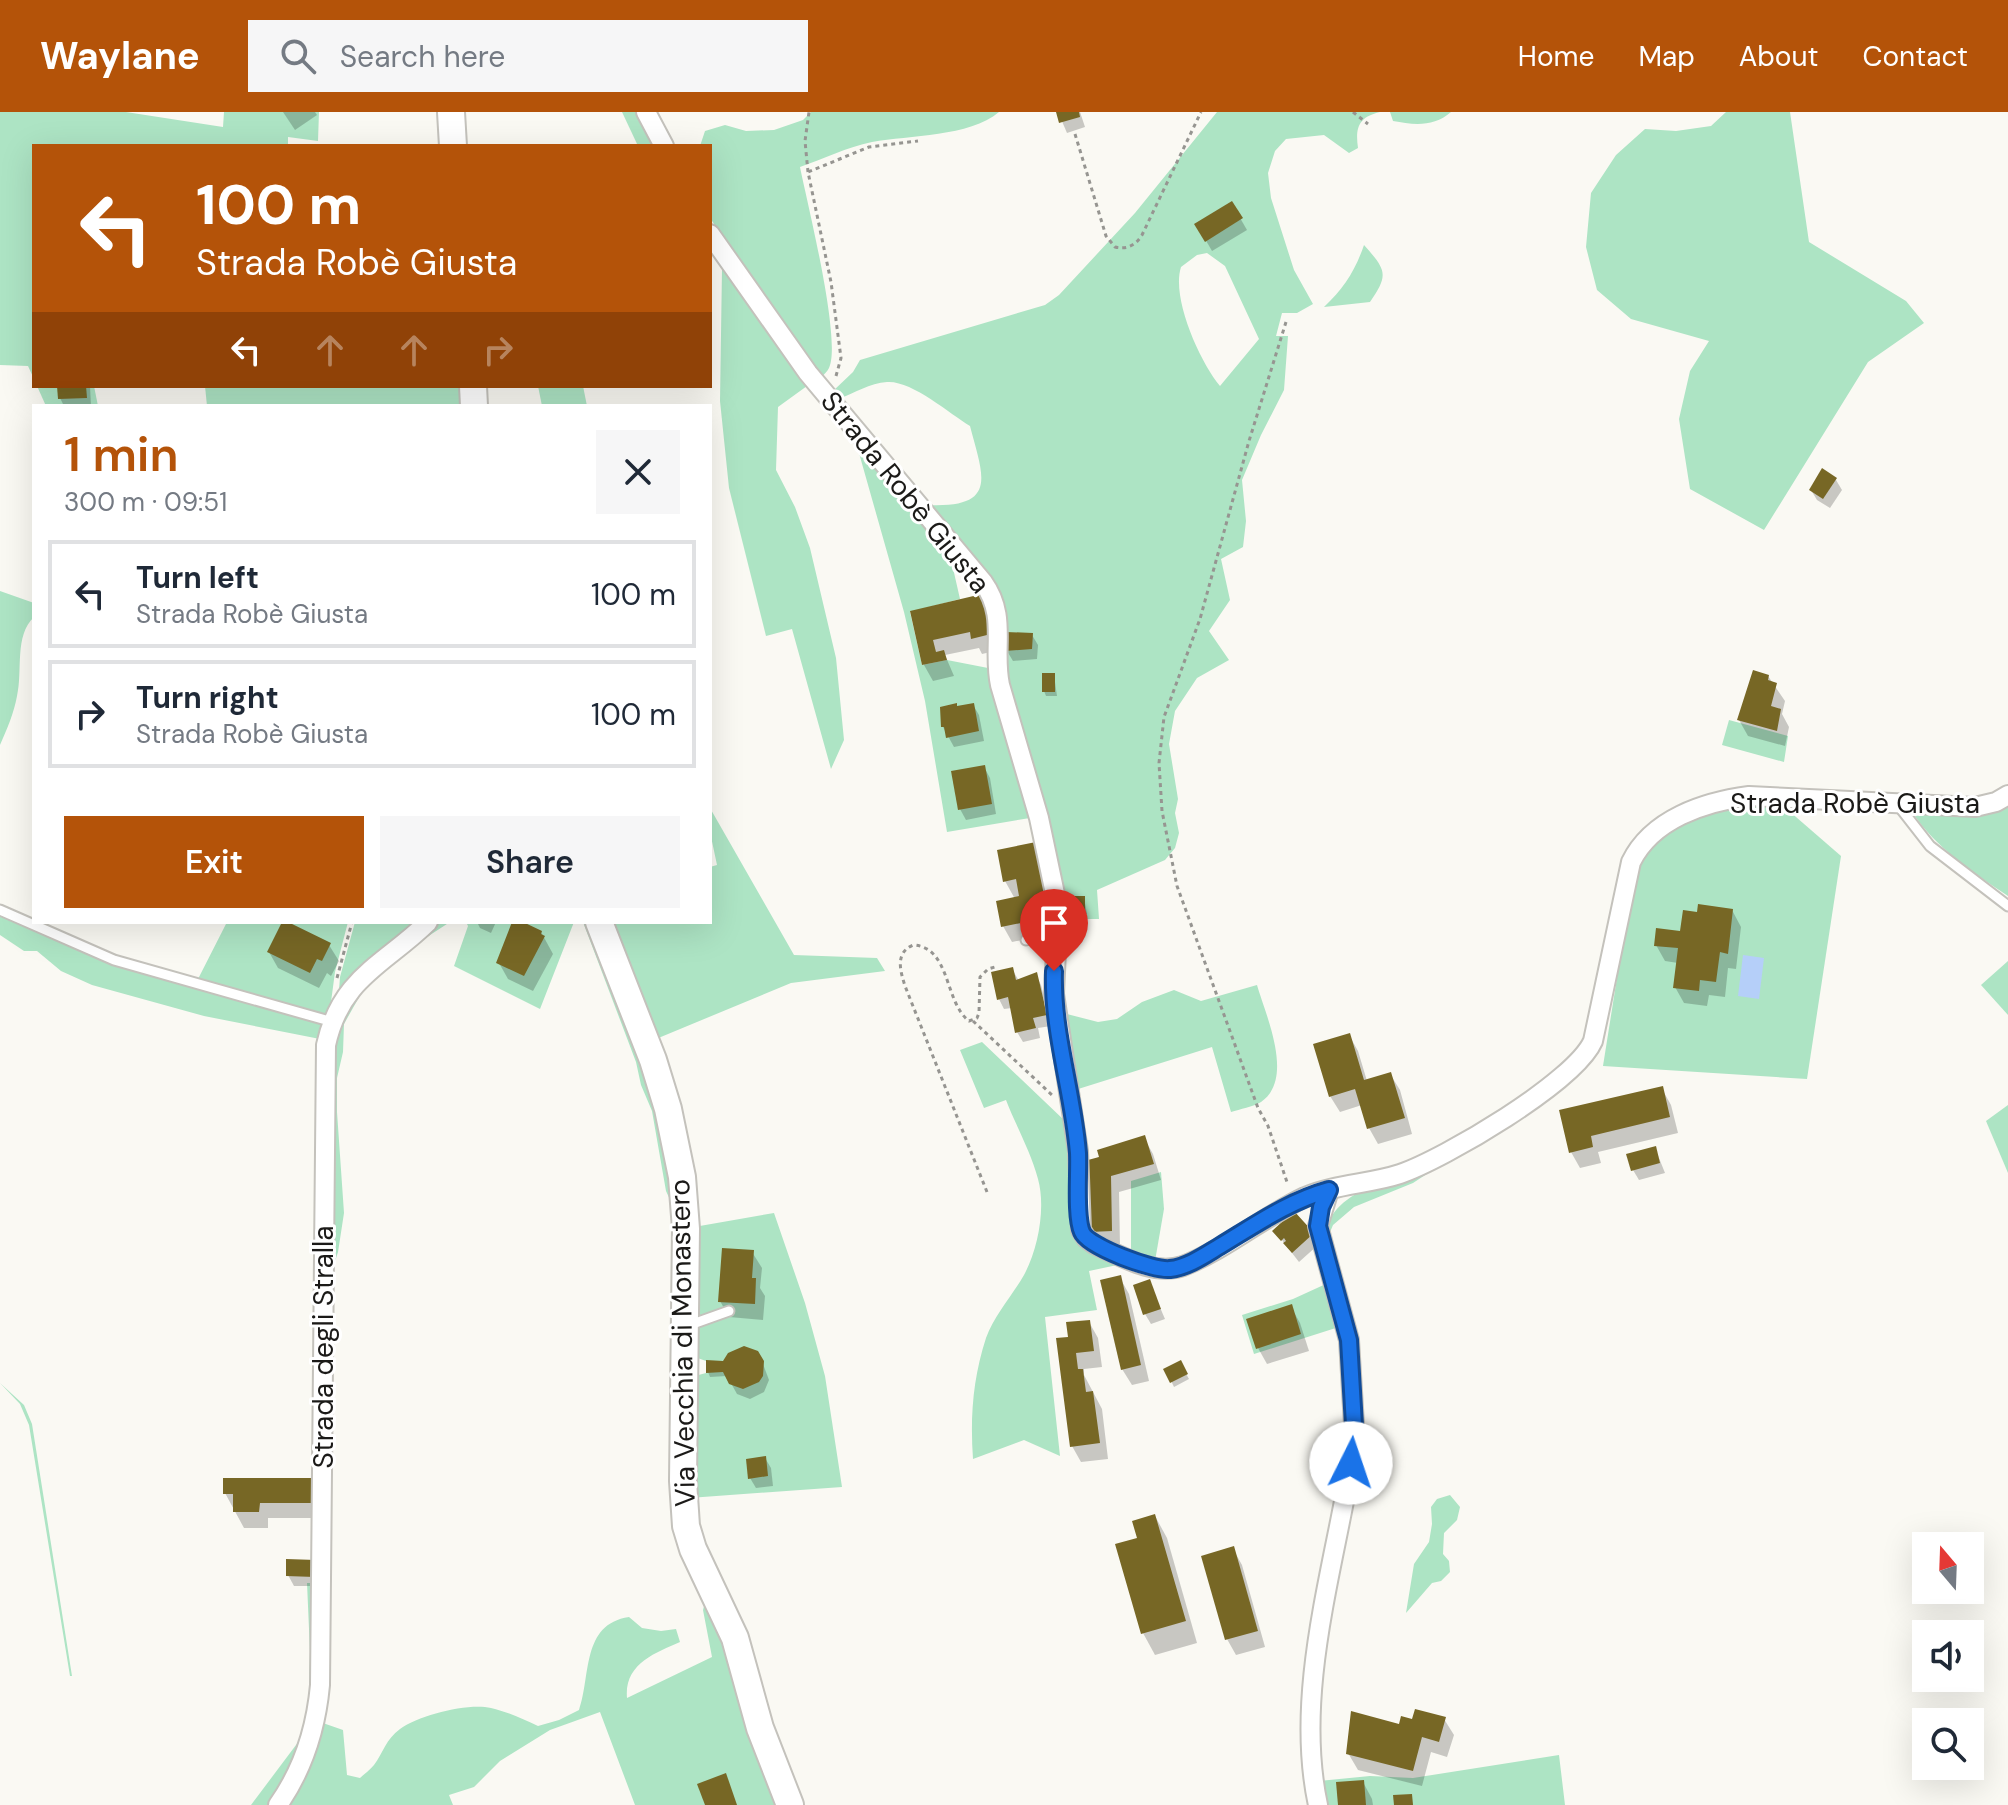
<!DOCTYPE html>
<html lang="en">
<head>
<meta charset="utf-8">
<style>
  body { margin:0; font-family:"DM Sans",sans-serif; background:#f6f6f7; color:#1f2937; height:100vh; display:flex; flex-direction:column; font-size:30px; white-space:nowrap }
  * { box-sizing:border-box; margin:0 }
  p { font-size:26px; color:#747a83 }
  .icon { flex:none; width:44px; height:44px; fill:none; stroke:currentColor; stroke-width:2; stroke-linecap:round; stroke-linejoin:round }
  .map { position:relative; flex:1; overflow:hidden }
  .side { position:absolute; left:32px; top:292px; width:680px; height:520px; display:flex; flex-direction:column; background:#fff; border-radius:0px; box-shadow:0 8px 32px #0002 }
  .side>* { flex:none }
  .banner { position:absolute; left:32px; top:32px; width:680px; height:244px; border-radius:0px; box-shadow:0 8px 32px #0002; background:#b45309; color:#fff; overflow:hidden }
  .needle { width:52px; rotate:341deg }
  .controls { position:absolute; left:1912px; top:1420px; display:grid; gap:16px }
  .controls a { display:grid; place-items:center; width:72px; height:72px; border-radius:0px; background:#fff; box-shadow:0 8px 32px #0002; font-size:40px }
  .pin { position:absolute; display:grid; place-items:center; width:68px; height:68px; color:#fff; margin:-82px -34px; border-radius:50% 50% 50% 0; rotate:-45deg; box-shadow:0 0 8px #0007 }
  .pin .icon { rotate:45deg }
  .me { position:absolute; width:88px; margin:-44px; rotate:4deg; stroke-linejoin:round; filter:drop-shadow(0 0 6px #0008) }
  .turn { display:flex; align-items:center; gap:28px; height:168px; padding:0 32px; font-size:36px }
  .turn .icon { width:104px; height:104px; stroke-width:2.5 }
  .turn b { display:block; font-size:56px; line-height:68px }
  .lanes { display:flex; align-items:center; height:76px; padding:0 32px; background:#0003; justify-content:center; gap:40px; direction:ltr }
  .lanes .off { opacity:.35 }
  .round { display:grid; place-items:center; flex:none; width:84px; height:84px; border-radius:0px; background:#f6f6f7 }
  .overview { display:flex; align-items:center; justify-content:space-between; height:136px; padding:0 32px }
  h1 { font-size:48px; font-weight:600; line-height:60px; color:#b45309 }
  .button { display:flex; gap:16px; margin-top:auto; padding:16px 32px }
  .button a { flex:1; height:92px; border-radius:0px; background:#b45309; color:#fff; font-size:32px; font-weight:600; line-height:92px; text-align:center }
  .button a+a { background:#f6f6f7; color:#1f2937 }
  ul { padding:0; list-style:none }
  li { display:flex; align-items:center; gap:24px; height:108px; margin:0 16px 12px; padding:0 16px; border:4px solid #e0e1e3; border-radius:0px }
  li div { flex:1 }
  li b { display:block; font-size:30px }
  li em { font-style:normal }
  header { display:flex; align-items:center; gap:48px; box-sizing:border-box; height:112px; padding:0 40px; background:#b45309; color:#fff }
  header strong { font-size:38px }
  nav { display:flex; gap:44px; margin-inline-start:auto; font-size:28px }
  .search { width:560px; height:72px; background:#f6f6f7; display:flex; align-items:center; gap:20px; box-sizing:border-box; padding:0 28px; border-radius:0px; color:#747a83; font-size:30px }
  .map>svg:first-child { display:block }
  .green { fill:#ade4c4; fill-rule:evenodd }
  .water { fill:#b5cff9 }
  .shadow { fill:#0003 }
  .building { fill:#776725 }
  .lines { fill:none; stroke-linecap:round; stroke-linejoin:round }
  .lane-casing { stroke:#c4c2bc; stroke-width:13 }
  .street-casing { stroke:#c4c2bc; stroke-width:22 }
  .secondary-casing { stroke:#c4c2bc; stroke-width:30 }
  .path { stroke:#969591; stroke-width:3; stroke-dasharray:4 4; stroke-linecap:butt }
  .lane { stroke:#fff; stroke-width:9 }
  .street { stroke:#fff; stroke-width:18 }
  .secondary { stroke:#fff; stroke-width:26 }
  .route-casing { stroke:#114b97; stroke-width:20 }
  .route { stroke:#1a73e8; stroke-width:14 }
  .labels { text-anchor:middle; stroke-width:6; stroke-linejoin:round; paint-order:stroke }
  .street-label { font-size:28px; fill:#1b1a18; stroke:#fff }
</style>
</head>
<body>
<header>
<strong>Waylane</strong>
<div class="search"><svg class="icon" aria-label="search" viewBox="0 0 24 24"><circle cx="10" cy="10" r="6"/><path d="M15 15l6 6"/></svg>Search here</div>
<nav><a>Home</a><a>Map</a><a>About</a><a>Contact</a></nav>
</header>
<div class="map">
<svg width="2008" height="1693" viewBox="0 0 2008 1693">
  <rect width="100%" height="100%" fill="#faf9f3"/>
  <!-- green -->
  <g class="green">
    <polygon points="0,0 126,0 223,15 224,0 319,0 318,29 288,25 288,34 34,34 34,267 28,254 0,253"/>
    <polygon points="622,0 638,0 656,34 638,34"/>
    <path d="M811,0H999C969,25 910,23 872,30C847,35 823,47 800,55C807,90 842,229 829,256C827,260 824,262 821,266L710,106V34H700L705,19L725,13L746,19L774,18L803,8Z"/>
    <path d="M1217,0H1380C1359,5 1355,15 1358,36L1349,41L1324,23L1286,27L1275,39L1268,61L1271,86L1294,158L1313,192L1297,201H1282L1276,224H1288L1284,278L1261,323L1242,368L1246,409L1243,435L1221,447L1230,488L1209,519L1229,548L1197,566L1175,599L1169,632L1178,687L1175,701L1179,721L1175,736L1165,748L1097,778L1099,807H1068L1053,726L1006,560L1000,482L996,472L928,393C999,396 983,364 970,314C949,301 911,268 887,270C870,271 854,281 839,287L832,280L853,260L860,248L1045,193L1059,183L1135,101ZM1207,141L1225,154L1259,227L1220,274C1200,250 1171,186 1181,155L1197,143Z"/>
    <path d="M1390,0H1451C1434,15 1414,13 1393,9Z"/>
    <polygon points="1726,0 1790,0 1809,130 1906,189 1924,211 1868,250 1764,418 1690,377 1679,307 1690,259 1709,229 1631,207 1597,178 1586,135 1591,81 1616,43 1645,17 1676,19 1711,14"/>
    <path d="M1364,133C1385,157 1390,162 1370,190L1324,195C1344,176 1355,159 1364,133Z"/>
    <polygon points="722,156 807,274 778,295 776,358 795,395 810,436 836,546 844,628 831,657 792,517 766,524 729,376 720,289"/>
    <polygon points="37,274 94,274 98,294 46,294"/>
    <polygon points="205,274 464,274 465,294 207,294"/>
    <polygon points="538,274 583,274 587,294 542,294"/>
    <polygon points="857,334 950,443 960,487 910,500 922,553 947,548 988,556 1030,706 947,720 925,589 904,500"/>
    <path d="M0,479L34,491V505C14,524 23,558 17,584C14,601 7,617 0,633Z"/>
    <polygon points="1729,608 1788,624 1784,650 1722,633"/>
    <path d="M2008,691V784C1972,760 1936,736 1912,700Z"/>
    <polygon points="1750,692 1781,692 1841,744 1807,967 1603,954 1629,790 1640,748 1654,731 1696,704"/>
    <polygon points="710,696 794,843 877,846 885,859 791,871 656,927 609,810 710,810 710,755 717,753 710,720"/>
    <polygon points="0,801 79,837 326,912 320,927 204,904 92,873 61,859 37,839 24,839 0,823"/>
    <polygon points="227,810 348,810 335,860 329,905 197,869"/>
    <polygon points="355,810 424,810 338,892 340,865"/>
    <polygon points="432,810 450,810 387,851 363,878 344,912 343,940 337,966 337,1000 344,1101 338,1140 330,1165 331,936 352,883"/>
    <polygon points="466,810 574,810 540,897 454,854 468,814"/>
    <polygon points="583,810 589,810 658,995 679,1107 666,1079 652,999 641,973 636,950"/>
    <polygon points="2008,849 2008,903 1981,873"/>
    <path d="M1257,873C1266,904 1295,967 1261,990C1253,995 1240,997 1231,1000L1212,935L1075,978L1063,901L1098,910L1117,907L1142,890L1174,878L1201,889Z"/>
    <path d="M982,930L1065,1009L1069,1037L1072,1106L1122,1152L1089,1159L1097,1198L1045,1205L1060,1344L1024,1328L973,1347C970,1305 973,1266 986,1226C995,1202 1012,1184 1024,1163C1038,1137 1046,1096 1038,1067C1031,1040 1016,1014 1006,988L984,996L960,938Z"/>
    <polygon points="2008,993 2008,1061 1986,1009"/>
    <path d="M1445,1050L1413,1071L1354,1095L1333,1113L1326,1130C1321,1077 1407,1063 1445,1050Z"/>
    <polygon points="1161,1060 1164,1097 1155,1149 1131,1140 1131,1069"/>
    <polygon points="774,1101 805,1191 825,1264 842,1375 689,1386 691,1265 706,1261 706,1249 692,1244 694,1115"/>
    <polygon points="1328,1171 1342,1214 1254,1242 1242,1203 1293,1187"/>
    <polygon points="0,1271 24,1293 32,1312 72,1564 70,1564 29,1313 20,1292"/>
    <polygon points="1450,1383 1460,1395 1457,1408 1444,1421 1443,1442 1449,1449 1450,1460 1441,1469 1432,1471 1406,1501 1414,1452 1429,1430 1432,1412 1431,1395 1437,1387"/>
    <path d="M307,1471H315C316,1549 321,1628 272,1693H251L308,1617L310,1540Z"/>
    <path d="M706,1487H710L781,1693H635L600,1600L550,1618L500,1649L474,1675L449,1683L453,1693H285L320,1610L343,1618L347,1663L360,1666C364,1662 370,1658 374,1653C383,1641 386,1627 400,1617C420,1603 467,1591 491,1596C508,1600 523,1607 538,1614L559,1608L579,1598C591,1565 581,1512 629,1505L642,1516L661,1519L676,1517L680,1530C655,1541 624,1552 627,1586L712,1545L703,1498Z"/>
    <polygon points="1559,1643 1565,1693 1323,1693 1319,1669 1370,1664 1413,1666"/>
  </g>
  <!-- water -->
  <polygon class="water" points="1743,843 1764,846 1759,887 1738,884"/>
  <!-- shadow -->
  <g class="shadow">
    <polygon points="283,0 315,0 317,3 295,18"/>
    <polygon points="1058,0 1080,0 1085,15 1067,21"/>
    <polygon points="1232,92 1247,118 1212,139 1197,113"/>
    <polygon points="59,274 90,274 91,294 64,294 60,286"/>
    <polygon points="1836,368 1842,378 1830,396 1817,388 1811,378"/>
    <polygon points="981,485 990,501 999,538 982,542 979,536 945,543 954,564 933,569 924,553 912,501"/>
    <polygon points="1032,523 1038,533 1037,547 1013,549 1007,539"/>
    <polygon points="1054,563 1057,584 1046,584 1044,579"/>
    <polygon points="1768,564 1785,589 1782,602 1789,615 1785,634 1748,624 1739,608"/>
    <polygon points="973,593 979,603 984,629 954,635 943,615"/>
    <polygon points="984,655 990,666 996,702 966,708 960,697"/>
    <polygon points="1035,732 1059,821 1012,830 1003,814 1015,787 1005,769"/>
    <polygon points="1084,786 1087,802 1077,802 1074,797"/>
    <polygon points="1732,798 1741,815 1736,857 1728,856 1725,885 1709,883 1707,894 1684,891 1675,875 1678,851 1665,849 1656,833"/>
    <polygon points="477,810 496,810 491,821 480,816"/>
    <polygon points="514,810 541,820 553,842 533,879 508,867 499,851"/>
    <polygon points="329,833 339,849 331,864 327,861 319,876 278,856 269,840"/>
    <polygon points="1012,857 1019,869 1036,863 1041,873 1051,914 1038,916 1040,926 1023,930 1017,920 1012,896 1004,897 999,887"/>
    <polygon points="1349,923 1358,939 1367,969 1390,962 1400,978 1412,1022 1378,1032 1369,1016 1362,993 1340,1000 1330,984"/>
    <polygon points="1662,977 1671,993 1678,1021 1598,1040 1601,1051 1580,1056 1571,1040 1562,1000"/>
    <polygon points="1144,1026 1153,1042 1161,1068 1119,1080 1120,1135 1101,1135 1092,1119 1090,1049"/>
    <polygon points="1655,1036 1665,1061 1639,1068 1633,1058"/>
    <polygon points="1275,1119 1312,1123 1318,1133 1299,1150"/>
    <polygon points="752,1140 762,1156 760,1176 765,1184 763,1208 729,1205 720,1189"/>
    <polygon points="1120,1166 1129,1182 1149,1269 1132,1273 1122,1257"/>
    <polygon points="1149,1170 1165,1207 1151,1212 1145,1202"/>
    <polygon points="1291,1195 1300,1211 1309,1239 1267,1252 1258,1236"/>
    <polygon points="1089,1210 1098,1226 1102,1255 1084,1257 1084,1263 1102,1297 1108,1347 1081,1350 1072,1334 1070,1227"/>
    <polygon points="1180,1251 1189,1267 1174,1275 1166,1258"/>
    <polygon points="763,1252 769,1268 764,1280 750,1287 737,1282 727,1264 710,1265 708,1260"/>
    <polygon points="765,1346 771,1356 773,1374 756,1376 750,1366"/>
    <polygon points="316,1368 325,1406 268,1406 268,1416 244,1416 225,1381"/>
    <polygon points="1155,1404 1167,1426 1197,1531 1155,1543 1143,1521 1139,1427"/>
    <polygon points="1233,1437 1242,1453 1265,1535 1236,1543 1227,1527"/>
    <polygon points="315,1450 320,1474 294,1474 288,1463"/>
    <polygon points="1444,1607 1454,1623 1447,1645 1431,1640 1422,1674 1358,1658 1348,1641 1414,1609"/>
    <polygon points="1363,1670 1372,1687 1373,1693 1340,1693"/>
  </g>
  <!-- building -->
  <g class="building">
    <polygon points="1056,0 1079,0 1080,5 1059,11"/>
    <polygon points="1232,89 1243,106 1205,130 1194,112"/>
    <polygon points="57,274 86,274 87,286 58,287"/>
    <polygon points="1822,356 1837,366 1823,387 1809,378"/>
    <polygon points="982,482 991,522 971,527 970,520 933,528 936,540 944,538 947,548 922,553 910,499"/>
    <polygon points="1006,520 1033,521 1032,537 1005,539"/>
    <polygon points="1753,558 1769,563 1768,568 1777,571 1771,594 1781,597 1777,619 1737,608"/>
    <rect x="1042" y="561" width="13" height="19"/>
    <polygon points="957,591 957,594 974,591 979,619 946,626 944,615 941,615 940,595"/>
    <polygon points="985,653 992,692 958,698 951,659"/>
    <polygon points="1036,730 1051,805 1001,815 996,789 1019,784 1016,767 1003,770 997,738"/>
    <polygon points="1073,784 1085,784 1085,798 1072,798"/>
    <polygon points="1698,792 1733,797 1728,842 1720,840 1716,870 1700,868 1699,879 1673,876 1678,836 1654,834 1656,816 1680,819 1683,798 1697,800"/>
    <polygon points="282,810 288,810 331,831 322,849 317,847 310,861 267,840"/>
    <polygon points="512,810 523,810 542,819 541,822 545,824 524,864 496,851"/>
    <polygon points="1013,855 1016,868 1037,860 1047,903 1033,906 1036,916 1015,921 1008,885 997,888 991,860"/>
    <polygon points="1350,921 1364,968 1391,960 1405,1006 1367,1017 1355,977 1329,985 1313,932"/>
    <polygon points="1663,974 1670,1005 1591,1024 1593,1035 1569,1041 1559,998"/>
    <polygon points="1145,1023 1154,1052 1111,1064 1112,1119 1090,1120 1088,1048 1099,1045 1097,1038"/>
    <polygon points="1656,1034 1660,1051 1631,1059 1626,1042"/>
    <polygon points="1294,1099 1314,1121 1292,1141 1283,1131 1286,1129 1284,1126 1281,1129 1272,1119"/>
    <polygon points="722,1136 754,1138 752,1166 756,1166 755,1192 718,1190"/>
    <polygon points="1121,1163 1141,1253 1121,1258 1100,1168"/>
    <polygon points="1150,1167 1161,1197 1143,1203 1133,1173"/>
    <polygon points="1292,1192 1301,1222 1256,1237 1246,1207"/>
    <polygon points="1090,1208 1094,1239 1076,1241 1078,1257 1083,1257 1086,1280 1093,1279 1100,1331 1070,1335 1056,1226 1068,1225 1066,1210"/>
    <polygon points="744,1234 758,1239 764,1249 763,1264 759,1270 743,1277 729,1272 723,1260 706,1261 706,1248 723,1249 728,1241"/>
    <polygon points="1181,1248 1188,1262 1170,1271 1163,1257"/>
    <polygon points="766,1344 768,1364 748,1367 746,1347"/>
    <polygon points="223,1366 317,1366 316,1391 260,1391 259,1400 233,1400 233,1382 223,1382"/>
    <polygon points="1155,1402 1186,1509 1141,1522 1115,1432 1137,1426 1132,1409"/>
    <polygon points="1234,1434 1258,1519 1225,1528 1201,1444"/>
    <polygon points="286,1447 316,1448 315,1465 286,1464"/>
    <polygon points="1415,1597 1446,1605 1439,1630 1422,1625 1413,1659 1346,1642 1351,1599 1399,1612 1401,1604 1412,1607"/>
    <polygon points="726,1661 737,1693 705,1693 697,1672"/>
    <polygon points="1364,1668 1366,1693 1338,1693 1336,1670"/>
    <polygon points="1412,1682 1413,1693 1394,1693 1393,1683"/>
  </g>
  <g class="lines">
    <!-- lane casing -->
    <g class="lane-casing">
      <g id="lane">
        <polyline points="1898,693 1930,734 2008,794"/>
        <polyline points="0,798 114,848 333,910"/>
        <polyline points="1026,828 1059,821"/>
        <polyline points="687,1214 729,1199"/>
      </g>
    </g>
    <!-- street casing -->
    <g class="street-casing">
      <g id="street">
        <polyline points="646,0 664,34"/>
        <path d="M710,122L808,261L983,470C1008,505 992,535 1000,573L1039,706L1058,796L1054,882L1078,1039L1081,1118L1086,1126L1094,1132C1121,1144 1153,1164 1183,1154C1226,1137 1263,1105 1305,1085C1335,1072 1370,1072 1400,1062C1444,1047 1575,970 1593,929L1631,750C1652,707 1704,690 1749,684L1975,695L1996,690L2008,683"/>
        <path d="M278,1693C304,1656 316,1617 320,1573L326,933C341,865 384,853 428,810"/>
        <path d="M1318,1693C1294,1583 1333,1460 1351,1351L1354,1313L1349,1228L1318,1114L1329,1078"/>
      </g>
    </g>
    <!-- secondary casing -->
    <g class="secondary-casing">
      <g id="secondary">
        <polyline points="451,0 453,34"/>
        <polyline points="473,274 474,294"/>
        <polyline points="599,810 653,948 668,997 682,1065 686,1117 683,1369 686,1414 693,1437 735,1526 760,1616 790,1693"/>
      </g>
    </g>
    <!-- path -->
    <g class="path">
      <polyline points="1353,0 1368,12"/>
      <path d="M1075,22L1106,124L1115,135C1127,138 1136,133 1142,123L1201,0"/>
      <polyline points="808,60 805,29 809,0"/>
      <polyline points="1286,210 1249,329 1200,507 1164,605 1159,651 1162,699 1177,774 1258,996 1268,1014 1288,1073"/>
      <polyline points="836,264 841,246 831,170 808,60 869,35 918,29"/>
      <polyline points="337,866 352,810"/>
      <polyline points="973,909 1052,983"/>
      <path d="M987,1080L905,874C900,858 895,841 913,833C951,835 944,890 969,909L977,906L979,901L980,865L988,857L995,855"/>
    </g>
    <!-- lane -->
    <use href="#lane" class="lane"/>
    <!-- street -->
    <use href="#street" class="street"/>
    <!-- secondary -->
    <use href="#secondary" class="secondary"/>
  </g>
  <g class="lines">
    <!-- route casing -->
    <g class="route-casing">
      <path id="route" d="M1054,859C1052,920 1073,980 1078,1041C1079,1061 1075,1104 1082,1120C1088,1135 1154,1159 1170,1157C1188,1155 1205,1143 1220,1134C1255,1113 1289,1089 1329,1078L1321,1095L1318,1114L1349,1228L1354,1313L1351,1351"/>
    </g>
    <!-- route -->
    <use href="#route" class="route"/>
  </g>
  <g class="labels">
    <!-- street labels -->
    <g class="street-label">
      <text transform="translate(906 380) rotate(51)" y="10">Strada Robè Giusta</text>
      <text x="1855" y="701">Strada Robè Giusta</text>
      <text transform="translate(682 1231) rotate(-91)" y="10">Via Vecchia di Monastero</text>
      <text transform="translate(323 1235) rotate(-90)" y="10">Strada degli Stralla</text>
    </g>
  </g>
</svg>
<div class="controls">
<a><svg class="needle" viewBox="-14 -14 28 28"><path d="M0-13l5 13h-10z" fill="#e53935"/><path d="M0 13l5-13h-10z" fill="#747a83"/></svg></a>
<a><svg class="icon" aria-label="sound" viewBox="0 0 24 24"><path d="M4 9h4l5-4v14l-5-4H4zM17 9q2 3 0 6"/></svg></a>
<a><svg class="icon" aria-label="search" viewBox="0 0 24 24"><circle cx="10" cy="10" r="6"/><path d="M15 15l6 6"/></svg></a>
</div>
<div class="pin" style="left:1054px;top:859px;background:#d93025"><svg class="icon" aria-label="arrive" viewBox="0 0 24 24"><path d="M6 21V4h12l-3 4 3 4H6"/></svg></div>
<svg class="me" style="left:1351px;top:1351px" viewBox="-20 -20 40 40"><circle r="19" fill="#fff"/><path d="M0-13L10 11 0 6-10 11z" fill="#1a73e8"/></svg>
<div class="banner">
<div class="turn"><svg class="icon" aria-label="left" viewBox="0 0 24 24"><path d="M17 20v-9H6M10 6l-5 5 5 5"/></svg><div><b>100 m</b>Strada Robè Giusta</div></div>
<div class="lanes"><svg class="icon" aria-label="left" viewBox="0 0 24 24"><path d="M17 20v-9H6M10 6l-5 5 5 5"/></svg><svg class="icon off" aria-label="ahead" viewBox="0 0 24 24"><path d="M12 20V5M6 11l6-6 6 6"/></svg><svg class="icon off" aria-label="ahead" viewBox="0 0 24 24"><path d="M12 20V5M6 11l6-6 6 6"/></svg><svg class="icon off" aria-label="right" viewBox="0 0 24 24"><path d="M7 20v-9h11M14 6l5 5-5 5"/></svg></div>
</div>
<section class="side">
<div class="overview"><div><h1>1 min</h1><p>300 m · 09:51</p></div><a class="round"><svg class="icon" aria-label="close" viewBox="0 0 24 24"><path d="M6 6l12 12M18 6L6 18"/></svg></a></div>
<ul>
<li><svg class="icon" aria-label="left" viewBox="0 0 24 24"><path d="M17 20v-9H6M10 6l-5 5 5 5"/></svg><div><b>Turn left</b><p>Strada Robè Giusta</p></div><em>100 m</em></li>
<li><svg class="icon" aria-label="right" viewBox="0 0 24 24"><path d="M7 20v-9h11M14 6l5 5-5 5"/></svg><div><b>Turn right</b><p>Strada Robè Giusta</p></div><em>100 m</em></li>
</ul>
<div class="button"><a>Exit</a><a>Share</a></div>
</section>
</div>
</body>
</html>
